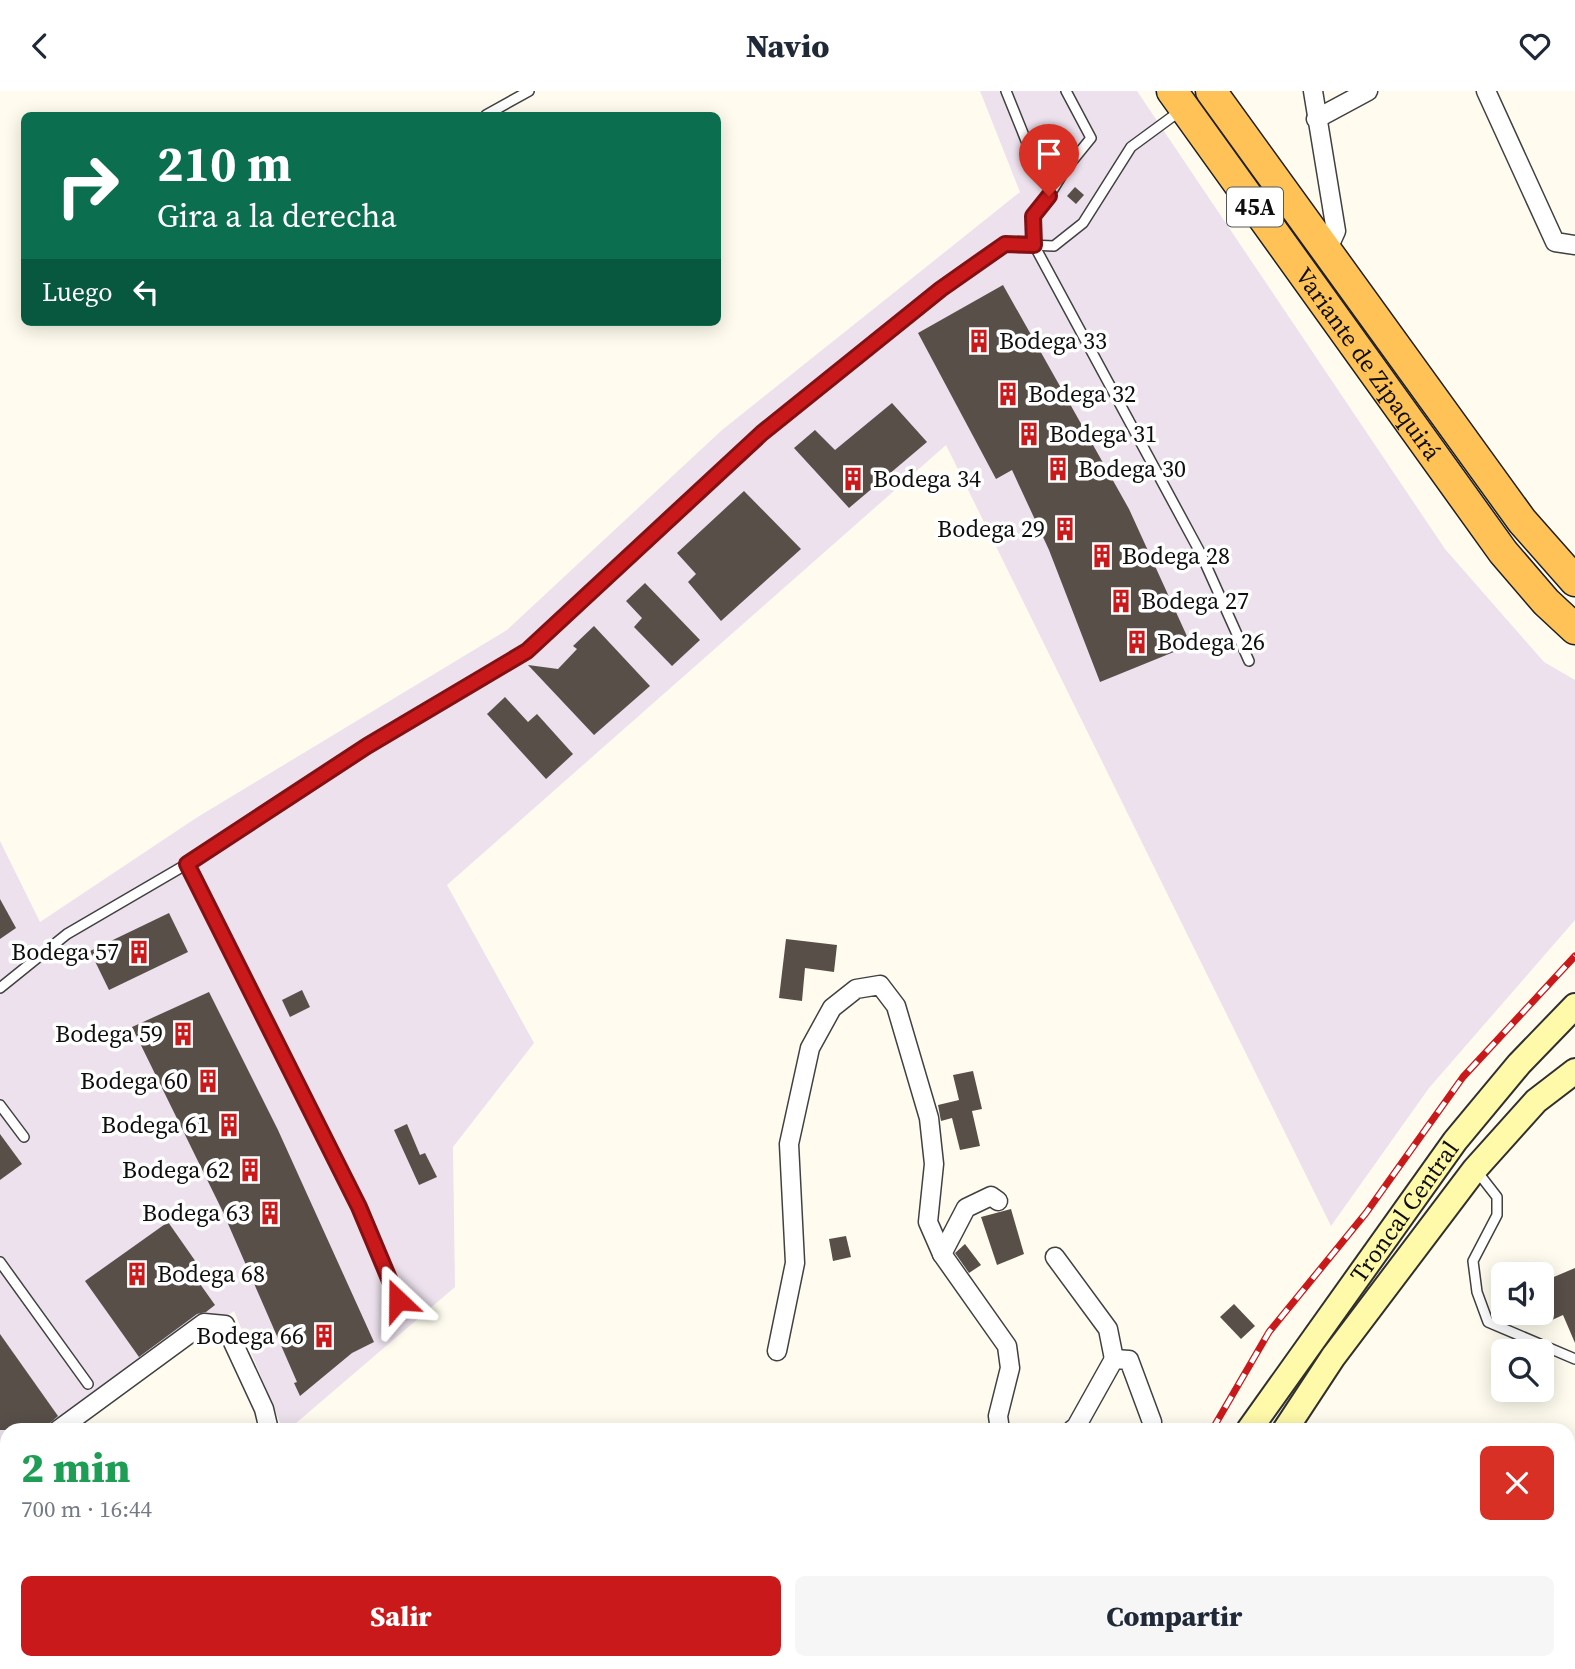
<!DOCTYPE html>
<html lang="es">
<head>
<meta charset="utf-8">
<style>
  body { margin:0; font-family:"Source Serif 4",serif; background:#f6f6f7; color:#1f2937; height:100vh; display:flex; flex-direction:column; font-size:26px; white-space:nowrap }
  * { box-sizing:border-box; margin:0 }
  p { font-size:23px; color:#747a83 }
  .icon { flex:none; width:38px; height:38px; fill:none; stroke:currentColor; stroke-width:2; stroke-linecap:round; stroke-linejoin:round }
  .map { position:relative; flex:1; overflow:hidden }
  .panel { position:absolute; left:0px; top:1332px; width:1575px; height:247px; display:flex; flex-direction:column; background:#fff; border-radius:21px 21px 0 0; box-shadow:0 4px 18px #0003 }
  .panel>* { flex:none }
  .hud { position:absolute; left:21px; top:21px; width:700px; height:214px; border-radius:10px; box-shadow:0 4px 18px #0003; background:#0b6e4f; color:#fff; overflow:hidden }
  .tools { position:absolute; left:1491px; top:1171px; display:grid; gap:14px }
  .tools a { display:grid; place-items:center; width:63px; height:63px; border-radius:10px; background:#fff; box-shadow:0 4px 18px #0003; font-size:35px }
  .pin { position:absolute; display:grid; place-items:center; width:60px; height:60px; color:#fff; margin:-72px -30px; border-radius:50% 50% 50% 0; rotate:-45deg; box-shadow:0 0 7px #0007 }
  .pin .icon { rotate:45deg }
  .me { position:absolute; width:77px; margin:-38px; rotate:337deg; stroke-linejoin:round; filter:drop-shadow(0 0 5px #0008) }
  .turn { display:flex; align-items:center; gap:24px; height:147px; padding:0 21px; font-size:32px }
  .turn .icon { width:91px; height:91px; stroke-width:2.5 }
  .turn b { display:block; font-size:49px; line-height:60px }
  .then { display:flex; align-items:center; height:66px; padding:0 21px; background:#0003; gap:14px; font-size:26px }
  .round { display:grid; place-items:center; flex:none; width:74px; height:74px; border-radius:10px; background:#f6f6f7 }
  .summary { display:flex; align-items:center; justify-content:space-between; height:119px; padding:0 21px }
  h1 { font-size:42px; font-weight:800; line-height:52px; color:#1e9e55 }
  .cta { display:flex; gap:14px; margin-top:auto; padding:14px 21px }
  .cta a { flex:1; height:80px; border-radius:10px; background:#ca191b; color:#fff; font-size:28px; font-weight:800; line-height:80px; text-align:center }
  .cta a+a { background:#f6f6f7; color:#1f2937 }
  header { display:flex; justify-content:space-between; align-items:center; height:91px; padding:0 21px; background:#fff; font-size:32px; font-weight:800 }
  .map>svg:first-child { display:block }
  .industrial { fill:#ece1ed }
  .building { fill:#584f49 }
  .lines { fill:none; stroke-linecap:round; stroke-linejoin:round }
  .service-casing { stroke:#414141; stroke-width:12 }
  .minor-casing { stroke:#414141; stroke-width:21 }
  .secondary-casing { stroke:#303030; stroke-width:28 }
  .trunk-casing { stroke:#1f1f1f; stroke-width:33 }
  .service { stroke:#fff; stroke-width:9 }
  .minor { stroke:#fff; stroke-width:18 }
  .secondary { stroke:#fff9aa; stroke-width:24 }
  .trunk { stroke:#ffc256; stroke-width:30 }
  .rail-casing { stroke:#ca191b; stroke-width:7 }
  .rail { stroke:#fff; stroke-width:4.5; stroke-dasharray:13; stroke-linecap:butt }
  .route-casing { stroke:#831012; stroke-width:18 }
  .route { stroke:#ca191b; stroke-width:12 }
  .labels { text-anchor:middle; stroke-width:7; stroke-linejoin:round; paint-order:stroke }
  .shield { fill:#fff; stroke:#565656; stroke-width:2 }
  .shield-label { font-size:23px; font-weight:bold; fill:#0e0e0e }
  .poi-label { font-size:24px; fill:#0e0e0e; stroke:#fff; text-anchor:start }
  .street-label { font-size:24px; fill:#0e0e0e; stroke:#fff }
</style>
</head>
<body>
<header><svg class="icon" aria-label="back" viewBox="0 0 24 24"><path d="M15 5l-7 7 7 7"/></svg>Navio<svg class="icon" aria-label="heart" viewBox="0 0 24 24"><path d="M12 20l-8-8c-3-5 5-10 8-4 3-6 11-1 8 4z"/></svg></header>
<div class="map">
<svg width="1575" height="1578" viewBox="0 0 1575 1578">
  <rect width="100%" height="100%" fill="#fffcef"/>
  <!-- industrial -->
  <polygon class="industrial" points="980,0 1137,0 1445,458 1544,571 1575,589 1575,829 1429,997 1331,1135 946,354 447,794 534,952 453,1056 455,1196 288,1339 283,1339 234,1220 75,1339 7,1339 7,1385 0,1390 0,750 40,831 196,727 507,539 722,339 1020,101"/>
  <!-- building -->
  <g class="building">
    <polygon points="1075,96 1084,104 1076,113 1067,105"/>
    <polygon points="1003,194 1129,418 1191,554 1100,591 1049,459 1012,379 996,388 918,242"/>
    <polygon points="892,312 927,351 849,417 794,357 815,339 835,359"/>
    <polygon points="744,400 801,458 721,530 688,491 696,483 677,462"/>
    <polygon points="645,492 700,549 672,575 634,536 642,527 626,510"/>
    <polygon points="594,535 650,595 594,644 528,574 558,578 577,558 573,555"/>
    <polygon points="505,606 528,631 537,623 573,663 546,688 487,623"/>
    <polygon points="0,808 16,837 0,848"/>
    <polygon points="169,822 188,861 109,899 90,860"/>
    <polygon points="786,848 837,854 834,881 805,877 802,910 779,907"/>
    <polygon points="302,899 310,916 290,926 282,909"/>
    <polygon points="209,901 278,1039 374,1251 352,1262 300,1305 294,1292 297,1291 222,1119 132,936"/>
    <polygon points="973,980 982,1018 972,1020 980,1055 960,1059 952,1027 941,1030 938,1014 959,1009 953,984"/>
    <polygon points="407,1033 420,1064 425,1062 437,1086 419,1094 394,1039"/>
    <polygon points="0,1043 22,1073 0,1089"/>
    <polygon points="1011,1118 1024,1163 997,1174 981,1126"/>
    <polygon points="168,1131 196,1171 188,1176 215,1214 206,1221 197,1223 139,1266 85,1190"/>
    <polygon points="846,1145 851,1166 833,1170 829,1148"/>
    <polygon points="965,1153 981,1174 969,1182 955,1162"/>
    <polygon points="1575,1177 1575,1252 1563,1224 1552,1229 1542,1204 1542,1191"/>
    <polygon points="1234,1213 1255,1235 1241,1248 1220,1226"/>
    <polygon points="0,1243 58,1325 42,1339 0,1339"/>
  </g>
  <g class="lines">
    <!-- service casing -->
    <g class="service-casing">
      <g id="service">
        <polyline points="1006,0 1035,72"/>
        <polyline points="1066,0 1091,47 1065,79 1049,105 1033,125 1034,154 1201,463 1249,570"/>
        <polyline points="486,24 529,0"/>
        <polyline points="187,773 359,1116 398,1209"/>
        <polyline points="0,897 67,843 187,773 367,655 527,560 762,342 961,182 1005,153 1054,155 1083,132 1131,56 1180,20"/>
        <polyline points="0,1014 24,1046"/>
        <polyline points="1476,1079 1497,1106 1497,1124 1473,1170 1477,1201 1488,1231 1575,1268"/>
        <polyline points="0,1171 88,1293"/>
      </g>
    </g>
    <!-- minor casing -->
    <g class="minor-casing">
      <g id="minor">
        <polyline points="1313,0 1336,140 1327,160"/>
        <polyline points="1486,0 1555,151 1575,154"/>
        <polyline points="1316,28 1368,0"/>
        <polyline points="942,1163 966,1117 991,1105 998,1110"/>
        <polyline points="1055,1166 1108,1238 1114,1268"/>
        <polyline points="777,1260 795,1172 789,1053 810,957 832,917 856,898 880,894 896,915 929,1027 934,1073 928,1131 942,1163 1007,1255 1010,1277 998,1325 1000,1339"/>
        <polyline points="58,1339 204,1232 225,1234 264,1318 269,1339"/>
        <polyline points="1072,1339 1076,1336 1114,1268 1129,1269 1152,1331 1152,1339"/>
        <polyline points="0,1378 7,1373"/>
        <polyline points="350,1572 353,1578"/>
        <polyline points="1039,1578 1044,1572"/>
        <polyline points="1194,1578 1199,1572"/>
        <polyline points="1289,1578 1293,1573 1307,1572"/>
      </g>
    </g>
    <!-- secondary casing -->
    <g class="secondary-casing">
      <g id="secondary">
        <path id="s1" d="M1249,1339L1455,1050L1519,973L1575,915"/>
        <polyline points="1285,1339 1333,1266 1475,1078 1536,1010 1575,980"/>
        <polyline points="1093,1578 1097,1572"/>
        <polyline points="1127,1578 1132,1572"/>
      </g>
    </g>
    <!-- trunk casing -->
    <g class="trunk-casing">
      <g id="trunk">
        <path id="s2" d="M1172,0L1503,461L1546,511L1575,538"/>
        <polyline points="1211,0 1522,430 1575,490"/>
      </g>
    </g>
    <!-- service -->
    <use href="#service" class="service"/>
    <!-- minor -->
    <use href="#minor" class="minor"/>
    <!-- secondary -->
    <use href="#secondary" class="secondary"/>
    <!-- trunk -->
    <use href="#trunk" class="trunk"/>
    <!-- rail casing -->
    <g class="rail-casing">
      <g id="rail">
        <polyline points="1212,1339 1269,1241 1366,1122 1463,986 1575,865"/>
        <polyline points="1067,1578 1071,1572"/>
      </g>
    </g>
    <!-- rail -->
    <use href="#rail" class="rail"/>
  </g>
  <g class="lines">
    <!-- route casing -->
    <g class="route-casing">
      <polyline id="route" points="398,1209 359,1116 187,773 367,655 527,560 762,342 941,198 1005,153 1034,154 1033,125 1049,105"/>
    </g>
    <!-- route -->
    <use href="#route" class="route"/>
  </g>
  <!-- icons -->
  <defs>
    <g id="building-bare" transform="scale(1.89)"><path d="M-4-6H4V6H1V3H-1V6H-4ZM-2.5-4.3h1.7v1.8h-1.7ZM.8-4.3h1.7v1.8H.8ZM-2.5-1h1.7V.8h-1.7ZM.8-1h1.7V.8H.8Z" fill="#ca191b" stroke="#fff" stroke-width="2.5" paint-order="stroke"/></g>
  </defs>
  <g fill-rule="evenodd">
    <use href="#building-bare" x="979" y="250"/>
    <use href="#building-bare" x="1008" y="303"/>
    <use href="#building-bare" x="1029" y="343"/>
    <use href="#building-bare" x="1058" y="378"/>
    <use href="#building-bare" x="853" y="388"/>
    <use href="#building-bare" x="1065" y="438"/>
    <use href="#building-bare" x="1102" y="465"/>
    <use href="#building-bare" x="1121" y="510"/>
    <use href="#building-bare" x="1137" y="551"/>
    <use href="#building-bare" x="139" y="861"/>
    <use href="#building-bare" x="183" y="943"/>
    <use href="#building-bare" x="208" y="990"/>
    <use href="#building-bare" x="229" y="1034"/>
    <use href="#building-bare" x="250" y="1079"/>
    <use href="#building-bare" x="270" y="1122"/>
    <use href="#building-bare" x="137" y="1183"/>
    <use href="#building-bare" x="324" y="1245"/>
  </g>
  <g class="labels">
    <!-- shield labels -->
    <rect class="shield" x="1227" y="96.5" width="56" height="39" rx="5"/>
    <g class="shield-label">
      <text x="1255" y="124">45A</text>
    </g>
    <!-- poi labels -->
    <g class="poi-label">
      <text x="999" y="258">Bodega 33</text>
      <text x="1028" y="311">Bodega 32</text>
      <text x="1049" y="351">Bodega 31</text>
      <text x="1078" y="386">Bodega 30</text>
      <text x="873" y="396">Bodega 34</text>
      <text x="1045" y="446" text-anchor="end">Bodega 29</text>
      <text x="1122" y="473">Bodega 28</text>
      <text x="1141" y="518">Bodega 27</text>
      <text x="1157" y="559">Bodega 26</text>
      <text x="119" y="869" text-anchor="end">Bodega 57</text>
      <text x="163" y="951" text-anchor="end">Bodega 59</text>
      <text x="188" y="998" text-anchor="end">Bodega 60</text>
      <text x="209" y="1042" text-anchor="end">Bodega 61</text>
      <text x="230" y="1087" text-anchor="end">Bodega 62</text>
      <text x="250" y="1130" text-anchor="end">Bodega 63</text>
      <text x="157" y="1191">Bodega 68</text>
      <text x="304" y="1253" text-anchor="end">Bodega 66</text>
    </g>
    <!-- street labels -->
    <g class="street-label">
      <text dy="8" stroke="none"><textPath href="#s2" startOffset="336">Variante de Zipaquirá</textPath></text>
      <text dy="8" stroke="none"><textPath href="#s1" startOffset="268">Troncal Central</textPath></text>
    </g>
  </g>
</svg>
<div class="tools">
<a><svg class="icon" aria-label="sound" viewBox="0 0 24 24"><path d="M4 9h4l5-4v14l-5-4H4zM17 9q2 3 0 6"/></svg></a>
<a><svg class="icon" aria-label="search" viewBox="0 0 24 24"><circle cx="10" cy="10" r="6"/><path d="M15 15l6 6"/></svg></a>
</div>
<div class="pin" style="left:1049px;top:105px;background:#d93025"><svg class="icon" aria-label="arrive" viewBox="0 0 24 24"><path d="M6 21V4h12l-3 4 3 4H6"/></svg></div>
<svg class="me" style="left:398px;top:1209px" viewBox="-20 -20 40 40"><path d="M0-17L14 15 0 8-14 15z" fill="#ca191b" stroke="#fff" stroke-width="4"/></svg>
<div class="hud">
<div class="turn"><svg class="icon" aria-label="right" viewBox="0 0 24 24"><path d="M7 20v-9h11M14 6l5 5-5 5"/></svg><div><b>210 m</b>Gira a la derecha</div></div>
<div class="then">Luego<svg class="icon" aria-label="left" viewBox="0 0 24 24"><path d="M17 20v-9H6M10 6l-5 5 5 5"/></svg></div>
</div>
<section class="panel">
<div class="summary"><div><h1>2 min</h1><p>700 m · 16:44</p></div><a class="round" style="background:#d93025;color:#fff"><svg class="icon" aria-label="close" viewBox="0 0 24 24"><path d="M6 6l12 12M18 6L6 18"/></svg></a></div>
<div class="cta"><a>Salir</a><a>Compartir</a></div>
</section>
</div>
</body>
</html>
